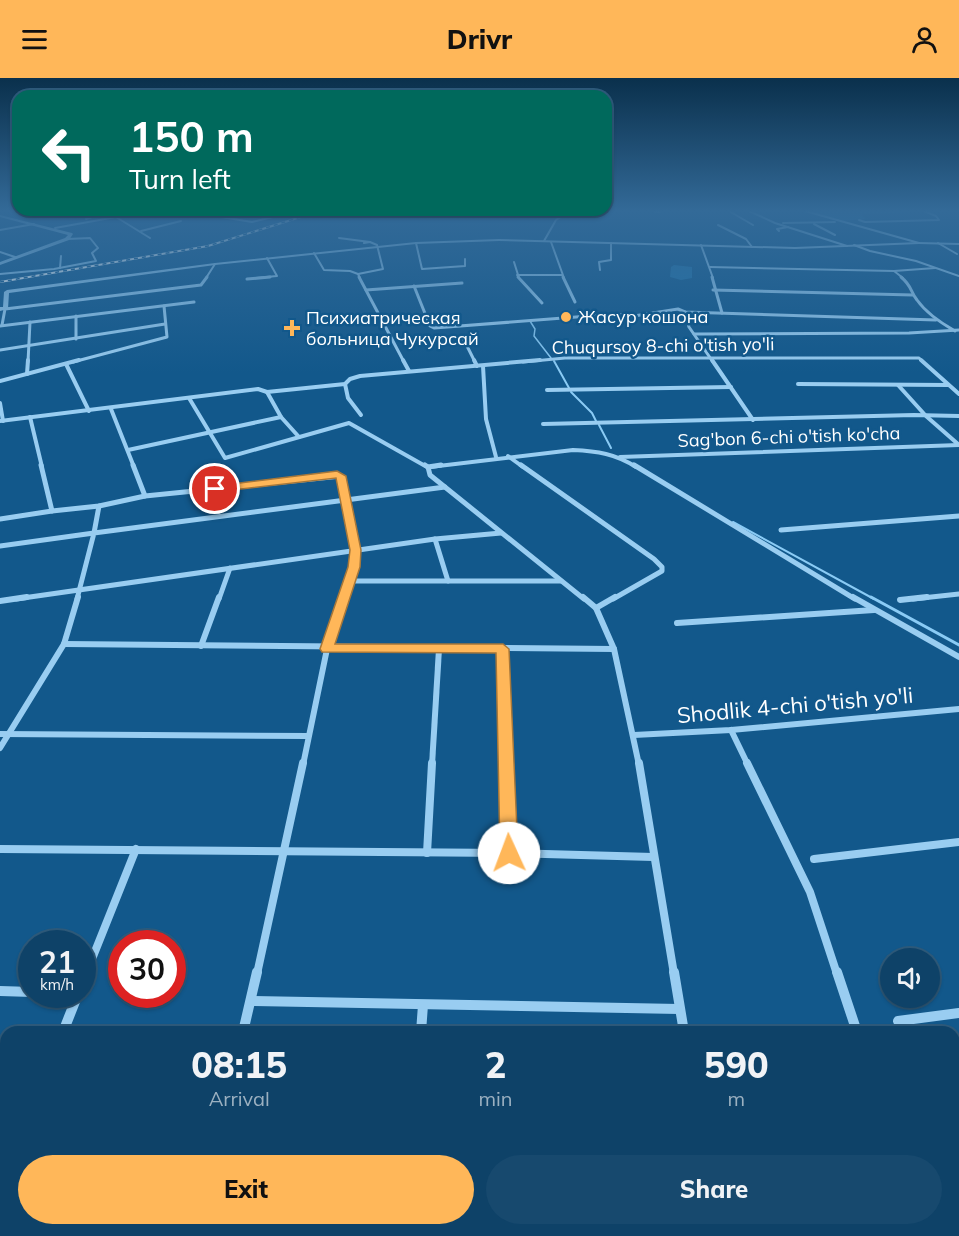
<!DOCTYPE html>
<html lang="en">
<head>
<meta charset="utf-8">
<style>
  body { margin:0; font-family:Mulish,sans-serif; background:#17496e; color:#f1f3f6; height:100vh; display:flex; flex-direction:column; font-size:22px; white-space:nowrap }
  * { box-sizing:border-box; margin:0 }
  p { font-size:20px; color:#9bb0c0 }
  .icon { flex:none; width:33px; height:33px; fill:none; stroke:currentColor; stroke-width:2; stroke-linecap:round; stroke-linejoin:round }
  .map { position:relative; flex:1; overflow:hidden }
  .panel { position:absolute; left:0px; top:948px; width:960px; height:210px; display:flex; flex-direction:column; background:#0e4268; border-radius:18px 18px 0 0; box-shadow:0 2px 4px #0004,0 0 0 2px #2e5b7c }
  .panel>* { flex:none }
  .banner { position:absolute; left:12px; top:12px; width:600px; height:126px; border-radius:18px; box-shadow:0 2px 4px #0004,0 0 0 2px #2e5b7c; background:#00695c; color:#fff; overflow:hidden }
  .controls { position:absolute; left:880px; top:870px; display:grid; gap:12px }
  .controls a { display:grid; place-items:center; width:60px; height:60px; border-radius:50%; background:#0e4268; box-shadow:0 2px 4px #0004,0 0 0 2px #2e5b7c; font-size:30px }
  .speed { position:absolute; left:18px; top:852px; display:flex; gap:12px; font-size:30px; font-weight:700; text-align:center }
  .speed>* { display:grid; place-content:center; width:78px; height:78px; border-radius:50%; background:#0e4268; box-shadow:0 2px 4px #0004,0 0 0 2px #2e5b7c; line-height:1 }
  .speed small { font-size:15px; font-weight:400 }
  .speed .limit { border:9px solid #d22; background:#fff; color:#111 }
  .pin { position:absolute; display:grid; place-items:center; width:51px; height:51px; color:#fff; margin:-26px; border:3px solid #fff; border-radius:50%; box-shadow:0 2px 6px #0007 }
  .me { position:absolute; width:66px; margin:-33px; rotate:358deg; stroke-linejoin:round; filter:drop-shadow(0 0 4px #0008) }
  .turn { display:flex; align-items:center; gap:21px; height:126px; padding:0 18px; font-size:27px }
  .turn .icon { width:78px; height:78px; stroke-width:2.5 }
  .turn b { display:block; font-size:42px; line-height:51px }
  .eta { display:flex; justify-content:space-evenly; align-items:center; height:102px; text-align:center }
  .eta b { font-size:36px; font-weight:800; line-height:42px }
  .button { display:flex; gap:12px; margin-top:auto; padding:12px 18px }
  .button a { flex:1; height:69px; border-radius:36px; background:#ffb759; color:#111; font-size:24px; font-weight:800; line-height:69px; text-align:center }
  .button a+a { background:#17496e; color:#f1f3f6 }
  header { display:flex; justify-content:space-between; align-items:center; height:78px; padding:0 18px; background:#ffb759; color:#111; font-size:27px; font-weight:800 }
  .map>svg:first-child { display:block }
  .green { fill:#2072a8 }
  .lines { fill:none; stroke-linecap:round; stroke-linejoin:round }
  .stream-far2 { stroke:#8acbf5; stroke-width:1.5 }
  .stream-far1 { stroke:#8acbf5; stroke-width:2 }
  .stream { stroke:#8acbf5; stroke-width:3 }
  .minor-far6 { stroke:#99cdf1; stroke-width:2 }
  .minor-far5 { stroke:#99cdf1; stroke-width:3 }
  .minor-far4 { stroke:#99cdf1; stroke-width:4 }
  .minor-far3 { stroke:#99cdf1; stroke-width:5 }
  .minor-far2 { stroke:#99cdf1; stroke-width:6 }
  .minor-far1 { stroke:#99cdf1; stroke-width:8 }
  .minor { stroke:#99cdf1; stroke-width:10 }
  .tertiary { fill:#99cdf1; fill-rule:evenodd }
  .rail-casing { stroke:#fff; stroke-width:2 }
  .rail { stroke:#12588b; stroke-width:1.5; stroke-dasharray:4; stroke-linecap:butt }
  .route { fill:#ffb759; stroke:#a6773a; stroke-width:1.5 }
  .poi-dot { fill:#ffb759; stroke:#12588b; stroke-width:2 }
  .labels { text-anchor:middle; stroke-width:5; stroke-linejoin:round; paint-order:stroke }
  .far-poi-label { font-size:18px; fill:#fff; stroke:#12588b; text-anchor:start }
  .far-street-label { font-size:18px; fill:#fff; stroke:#12588b }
  .street-label { font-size:22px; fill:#fff; stroke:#12588b }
</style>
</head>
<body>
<header><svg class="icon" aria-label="menu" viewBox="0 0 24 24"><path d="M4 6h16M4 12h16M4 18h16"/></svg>Drivr<svg class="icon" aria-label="person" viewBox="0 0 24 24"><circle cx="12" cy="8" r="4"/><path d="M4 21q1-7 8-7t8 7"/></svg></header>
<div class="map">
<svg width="959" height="1158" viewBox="0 0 959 1158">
  <rect width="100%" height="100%" fill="#12588b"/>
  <!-- green -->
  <g class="green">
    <polygon points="809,133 917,133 918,134 862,136 865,141 841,143"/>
    <polygon points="674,187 692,189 692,200 681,202 670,199 671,189"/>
  </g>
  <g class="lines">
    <!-- stream-far2 -->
    <polyline class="stream-far2" points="530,243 535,251 534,258 551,280"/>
    <!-- stream-far1 -->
    <g class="stream-far1">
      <polyline points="554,283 569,310"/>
      <polyline points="571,314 592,335 596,343"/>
      <polyline points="599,347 611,370"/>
      <polyline points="733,444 874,521"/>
    </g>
    <!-- stream -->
    <polyline class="stream" points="871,519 959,567"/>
    <!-- minor-far6 -->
    <g class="minor-far6">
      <polyline points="185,133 252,144 277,138"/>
      <polyline points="653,133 660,134"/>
      <polyline points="729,133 753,147"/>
      <polyline points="749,133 775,145 847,168"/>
      <polyline points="805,133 919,165"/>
      <polyline points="86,141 109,133"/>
      <polyline points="859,142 865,144 939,142 936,138 924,133"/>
      <polyline points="783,145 835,144"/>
      <polyline points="814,146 835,157"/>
      <polyline points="718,147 746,161 752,169"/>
      <polyline points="55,150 116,139 150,160"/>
      <polyline points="0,152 34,146"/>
      <polyline points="141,153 181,143"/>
      <polyline points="779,153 777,151 788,149"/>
      <polyline points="339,160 370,164 364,165"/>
      <polyline points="544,163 556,142 570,133"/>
      <polyline points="551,164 564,200"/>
      <polyline points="416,165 422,191 465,188 465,181"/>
      <polyline points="938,165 957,176"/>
      <polyline points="701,167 713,200"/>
      <polyline points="854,167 870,173 916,183 959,198"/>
      <polyline points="0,174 15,179"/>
      <polyline points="314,175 324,192 350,193 358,196 360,200"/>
      <polyline points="514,184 519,200"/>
      <polyline points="710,189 894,193 935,190"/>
      <polyline points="60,190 61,178"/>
      <polyline points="600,192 599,184 611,182 611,165"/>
      <polyline points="894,193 903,200"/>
      <polyline points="0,196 54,191 96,183 92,175 98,170 90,160 67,161"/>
      <polyline points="358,196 383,191 377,167 370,164"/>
      <polyline points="517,197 562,197"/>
      <polyline points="206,200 215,186"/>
      <polyline points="255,200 277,198 267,180"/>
    </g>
    <!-- minor-far5 -->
    <g class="minor-far5">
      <polyline points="359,199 404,284"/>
      <polyline points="518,199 542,225"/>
      <polyline points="563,199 575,224"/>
      <polyline points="712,199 722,235"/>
      <path d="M901,199C912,208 910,213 917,222C927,236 941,245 955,253"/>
      <polyline points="247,201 270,199"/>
      <polyline points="414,208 430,248 434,250 615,236 634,238 678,231 685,234 936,242"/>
      <polyline points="366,212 462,205"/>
      <polyline points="713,212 913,217"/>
      <polyline points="685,234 689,249 713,284"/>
      <polyline points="76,238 76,261"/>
      <polyline points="2,247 5,231 201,207 207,199"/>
      <polyline points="0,248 194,224"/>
      <polyline points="694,256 909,255 959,252"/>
      <polyline points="463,260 475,284"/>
      <polyline points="0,272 165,246"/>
      <polyline points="28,284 30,244"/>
      <polyline points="73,284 167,259 164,228"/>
      <polyline points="523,284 565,280 919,280 923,284"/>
    </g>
    <!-- minor-far4 -->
    <g class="minor-far4">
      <polyline points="403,282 409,293"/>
      <polyline points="474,282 477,288"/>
      <polyline points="712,282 753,342"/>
      <polyline points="921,282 959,316"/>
      <polyline points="66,286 89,333"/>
      <polyline points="483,288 486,341 496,379"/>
      <polyline points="27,296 28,282"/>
      <polyline points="0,303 79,282"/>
      <polyline points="345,306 348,320 361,337"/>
      <polyline points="798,306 948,307"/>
      <polyline points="898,307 926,338 959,367"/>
      <polyline points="547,312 731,309"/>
      <polyline points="267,314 281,339 299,359"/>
      <polyline points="189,320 225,380 349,345 427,389"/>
      <polyline points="0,325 3,343"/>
      <polyline points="111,331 134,389"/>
      <polyline points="30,339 42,389"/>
      <polyline points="0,343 258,311 267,314 345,306 350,301 360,298 540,282"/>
      <polyline points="543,346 914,337 959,338"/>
      <polyline points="128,372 281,339"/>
      <polyline points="508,378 523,389"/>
      <polyline points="620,379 959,367"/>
      <path d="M430,389L573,372C597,373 616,376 636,389"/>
    </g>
    <!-- minor-far3 -->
    <g class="minor-far3">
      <polyline points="41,387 52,433 99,428 145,418 341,398 356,472 354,489 344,521"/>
      <polyline points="133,387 145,418"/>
      <polyline points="425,387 428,389 441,387"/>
      <polyline points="521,387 654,481 662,489 662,493 613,521"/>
      <polyline points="634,387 855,521"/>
      <polyline points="428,389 430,397 584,521"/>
      <polyline points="0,441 52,433"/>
      <polyline points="781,452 959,438"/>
      <polyline points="435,461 448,503"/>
      <polyline points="0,468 94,455 99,428"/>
      <polyline points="351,503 561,503"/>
      <polyline points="16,521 435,461 501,455"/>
      <polyline points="77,521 94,455 445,409"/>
      <polyline points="219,521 230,490"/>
      <polyline points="913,521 959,516"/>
    </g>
    <!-- minor-far2 -->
    <g class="minor-far2">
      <polyline points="583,519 596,530 614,571 639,687"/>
      <polyline points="853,519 959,579"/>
      <polyline points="900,522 927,519"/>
      <polyline points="0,523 27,519"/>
      <polyline points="596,530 615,519"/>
      <polyline points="677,545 874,532"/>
      <polyline points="64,566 614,571"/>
      <polyline points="201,568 219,519"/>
      <polyline points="503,571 506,687"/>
      <polyline points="731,652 748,687"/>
      <polyline points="0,656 308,658"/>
      <polyline points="634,657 731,652 959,631"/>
      <polyline points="0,670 64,566 78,519"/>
      <polyline points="303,687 327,571 344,519"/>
      <polyline points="432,687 439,571"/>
    </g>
    <!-- minor-far1 -->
    <g class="minor-far1">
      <polyline points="506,685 509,775"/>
      <polyline points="639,685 674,896"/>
      <polyline points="747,685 810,814 837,896"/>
      <polyline points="0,771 509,775 653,779"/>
      <polyline points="427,775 432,685"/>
      <polyline points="814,781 959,764"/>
      <polyline points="86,896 136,771"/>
      <polyline points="257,896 303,685"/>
    </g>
    <!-- minor -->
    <g class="minor">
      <polyline points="674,894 684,954"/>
      <polyline points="837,894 857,954"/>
      <polyline points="82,906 87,894"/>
      <polyline points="0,913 32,914"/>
      <polyline points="251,923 679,931"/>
      <polyline points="898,943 959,935"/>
      <polyline points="63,954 78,916"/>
      <polyline points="243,954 257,894"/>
      <polyline points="421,954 423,927"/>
      <polyline points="0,1115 6,1100"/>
      <polyline points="405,1152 405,1158"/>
      <polyline points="932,1152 935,1158"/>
      <polyline points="193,1158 195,1152"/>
    </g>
    <!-- tertiary -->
    <g class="tertiary">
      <polygon points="0,137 72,155 73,156 69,162 0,187 0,184 65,160 68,157 0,139"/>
      <polygon points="499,161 795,169 919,164 959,165 959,167 919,166 795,171 499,163 416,166 215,187 9,215 8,231 0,233 0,229 3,229 4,214 7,212 215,185 416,164"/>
    </g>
    <!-- rail casing -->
    <g class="rail-casing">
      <g id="rail">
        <polyline points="134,138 161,133"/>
        <polyline points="0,204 208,168 320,133"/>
      </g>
    </g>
    <!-- rail -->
    <use href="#rail" class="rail"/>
  </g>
  <!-- sky -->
  <linearGradient id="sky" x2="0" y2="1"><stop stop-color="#0a304c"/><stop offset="0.45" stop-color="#336a98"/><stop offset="1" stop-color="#336a98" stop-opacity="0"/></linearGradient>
  <rect width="959" height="295" fill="url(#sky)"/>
  <!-- route -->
  <polygon class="route" points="337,393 346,398 361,472 360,489 335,566 503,566 509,571 518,775 515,780 509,783 503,780 500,775 496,575 322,574 320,571 348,489 350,472 336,400 215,414 209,411 215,408"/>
  <!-- markers -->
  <g class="poi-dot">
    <circle cx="566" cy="239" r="6"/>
    <path d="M289 241h6v6h6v6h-6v6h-6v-6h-6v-6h6z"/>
  </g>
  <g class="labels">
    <!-- far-poi labels -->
    <g class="far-poi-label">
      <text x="578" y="245">Жасур кошона</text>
      <text x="306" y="246">Психиатрическая<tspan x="306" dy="21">больница Чукурсай</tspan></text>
    </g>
    <!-- far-street labels -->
    <g class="far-street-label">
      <text transform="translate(663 268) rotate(-1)" y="6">Chuqursoy 8-chi o'tish yo'li</text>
      <text transform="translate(789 359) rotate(-2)" y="6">Sag'bon 6-chi o'tish ko'cha</text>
    </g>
    <!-- street labels -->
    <g class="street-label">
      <text transform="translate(795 627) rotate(-5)" y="8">Shodlik 4-chi o'tish yo'li</text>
    </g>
  </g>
</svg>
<div class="controls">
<a><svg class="icon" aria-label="sound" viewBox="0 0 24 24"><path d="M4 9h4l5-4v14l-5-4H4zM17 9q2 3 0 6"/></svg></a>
</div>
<div class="speed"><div>21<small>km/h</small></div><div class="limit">30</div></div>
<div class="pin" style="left:215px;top:411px;background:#d93025"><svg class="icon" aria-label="arrive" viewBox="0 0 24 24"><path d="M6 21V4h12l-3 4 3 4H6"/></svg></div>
<svg class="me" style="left:509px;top:775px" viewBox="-20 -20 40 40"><circle r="19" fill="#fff"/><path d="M0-13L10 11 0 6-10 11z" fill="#ffb759"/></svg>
<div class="banner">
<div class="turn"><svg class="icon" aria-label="left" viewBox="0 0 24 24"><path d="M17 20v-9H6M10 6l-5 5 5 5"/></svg><div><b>150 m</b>Turn left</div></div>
</div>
<section class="panel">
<div class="eta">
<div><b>08:15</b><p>Arrival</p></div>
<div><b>2</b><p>min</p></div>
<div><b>590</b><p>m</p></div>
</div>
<div class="button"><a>Exit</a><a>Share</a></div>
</section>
</div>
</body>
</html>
